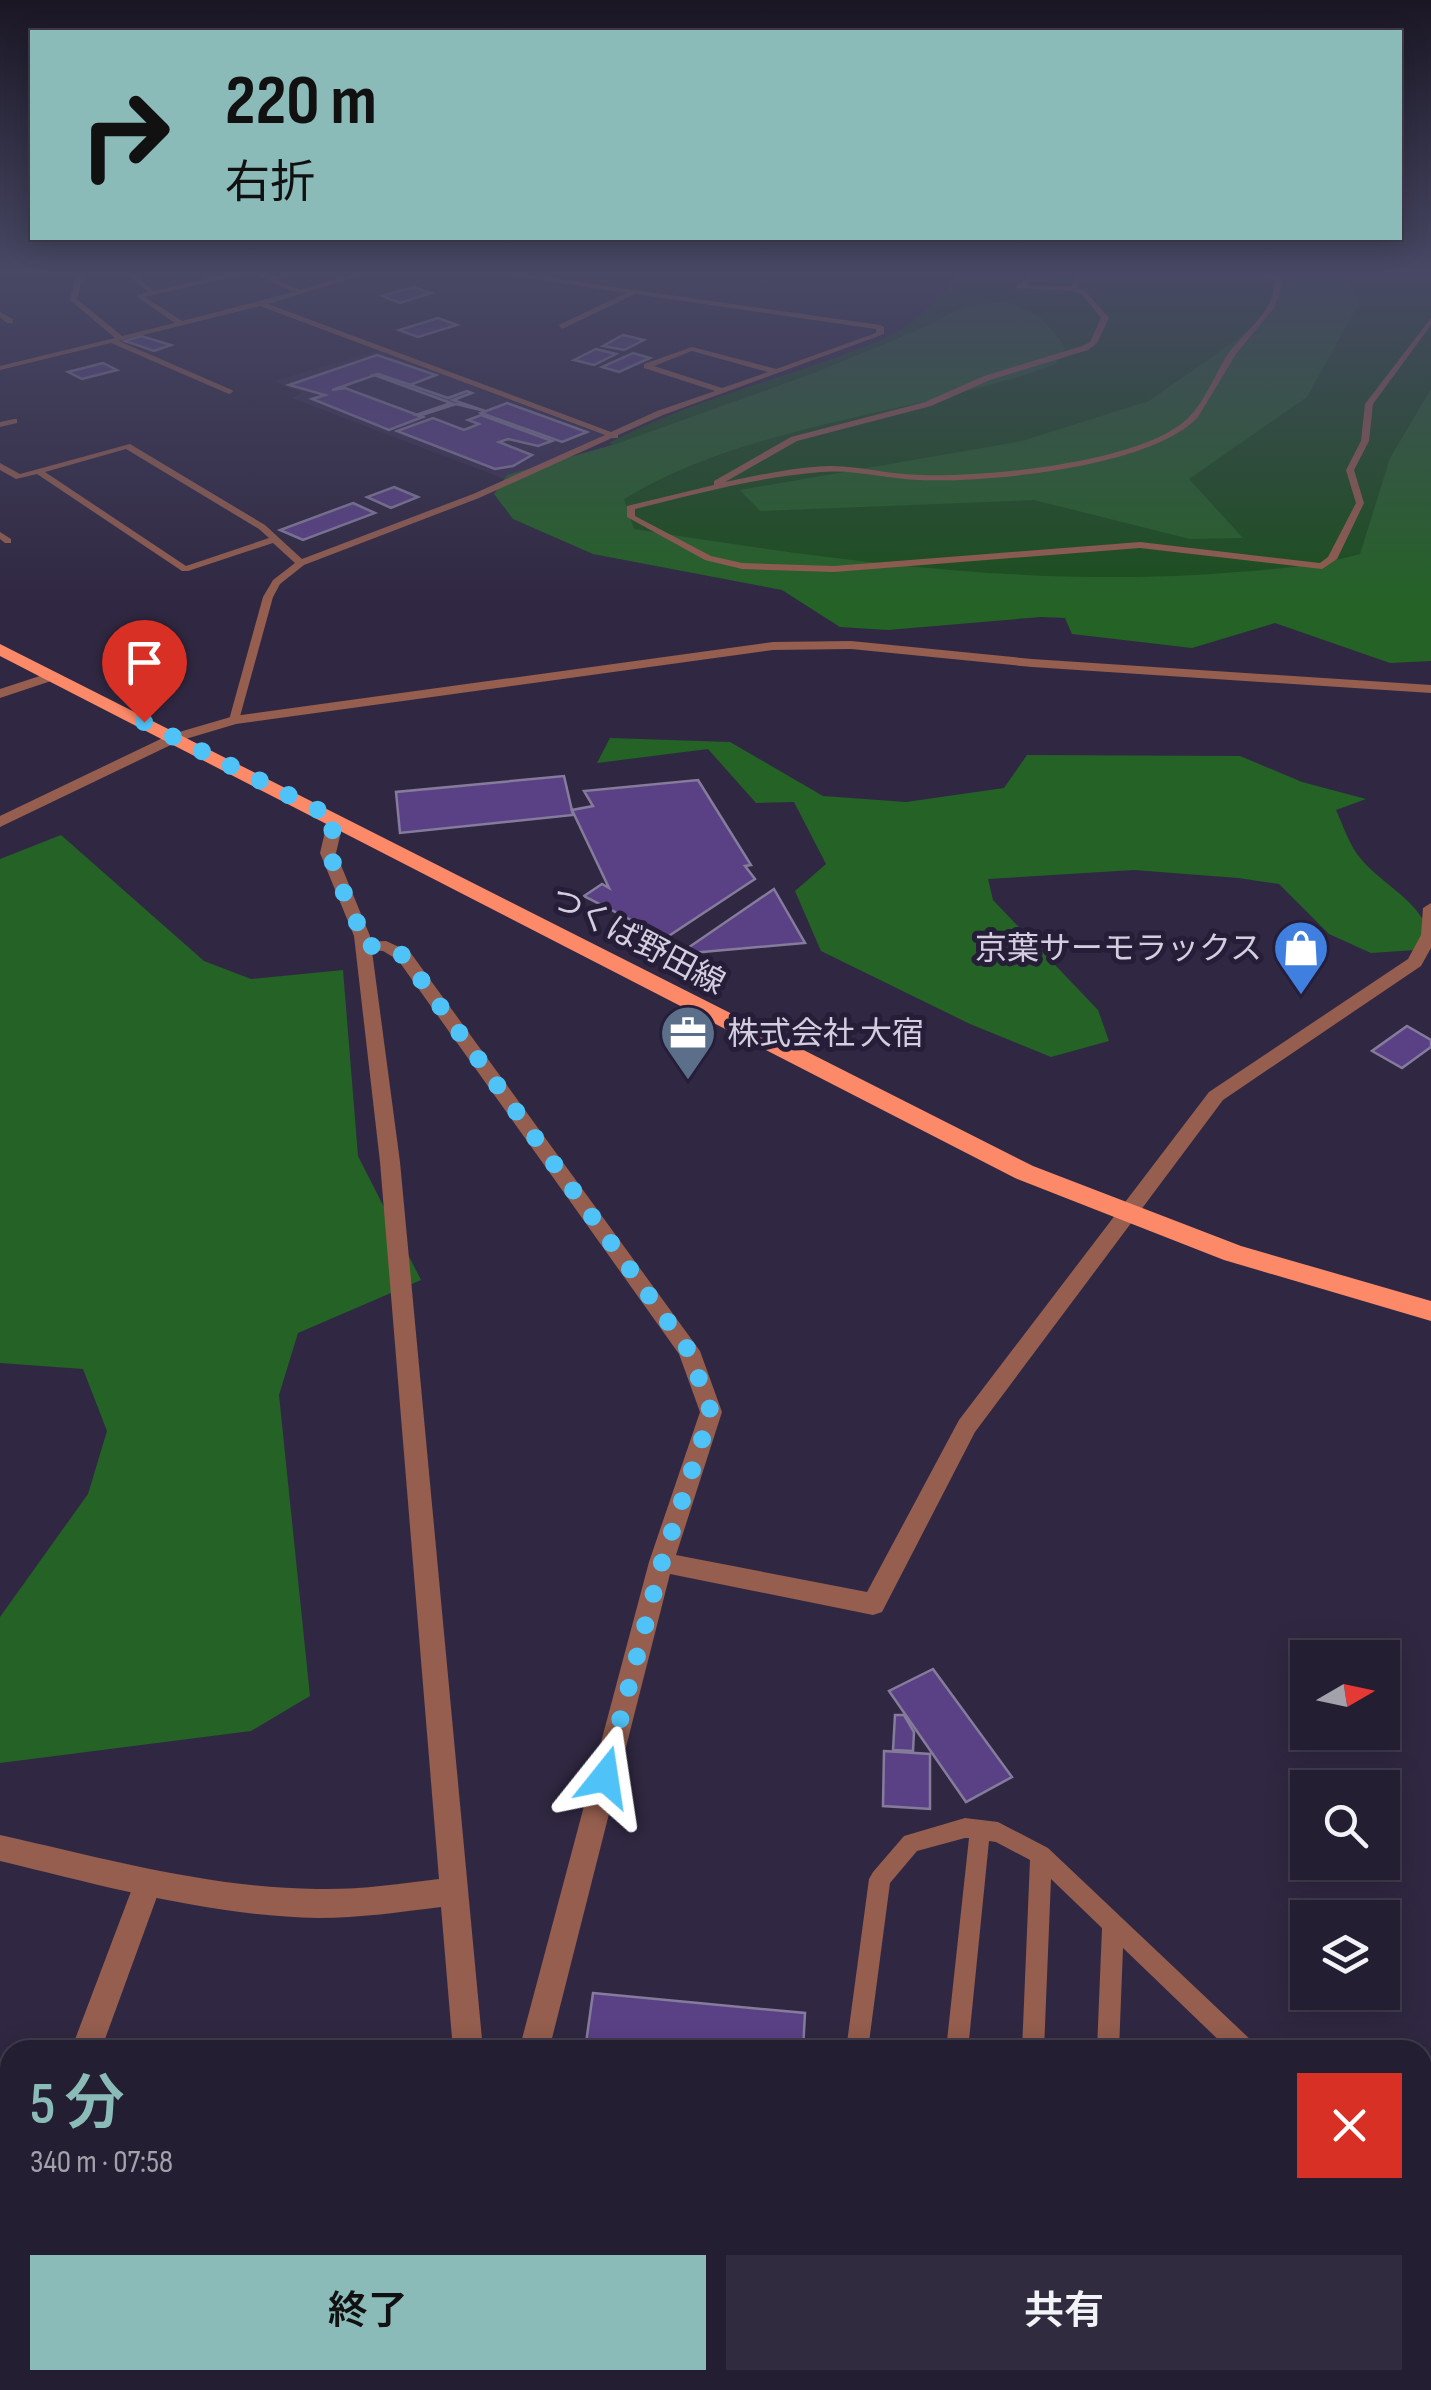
<!DOCTYPE html>
<html lang="ja">
<head>
<meta charset="utf-8">
<style>
  body { margin:0; font-family:"Sofia Sans Condensed","Noto Sans JP",sans-serif; background:#302b3e; color:#f1f3f6; height:100vh; display:flex; flex-direction:column; font-size:38px; white-space:nowrap }
  * { box-sizing:border-box; margin:0 }
  p { font-size:32px; color:#a3a2ac }
  .icon { flex:none; width:55px; height:55px; fill:none; stroke:currentColor; stroke-width:2; stroke-linecap:round; stroke-linejoin:round }
  .map { position:relative; flex:1; overflow:hidden }
  .drawer { position:absolute; left:0px; top:2040px; width:1432px; height:350px; display:flex; flex-direction:column; background:#241e32; border-radius:30px 30px 0 0; box-shadow:0 5px 25px #0003,0 0 0 2px #413c4d }
  .drawer>* { flex:none }
  .guide { position:absolute; left:30px; top:30px; width:1372px; height:210px; border-radius:0px; box-shadow:0 5px 25px #0003,0 0 0 2px #413c4d; background:#8bbbb9; color:#111; overflow:hidden }
  .needle { width:65px; rotate:81deg }
  .tools { position:absolute; left:1290px; top:1640px; display:grid; gap:20px }
  .tools a { display:grid; place-items:center; width:110px; height:110px; border-radius:0px; background:#241e32; box-shadow:0 5px 25px #0003,0 0 0 2px #413c4d; font-size:50px }
  .pin { position:absolute; display:grid; place-items:center; width:85px; height:85px; color:#fff; margin:-102px -42px; border-radius:50% 50% 50% 0; rotate:-45deg; box-shadow:0 0 10px #0007 }
  .pin .icon { rotate:45deg }
  .me { position:absolute; width:110px; margin:-55px; rotate:15deg; stroke-linejoin:round; filter:drop-shadow(0 0 8px #0008) }
  .turn { display:flex; align-items:center; gap:35px; height:210px; padding:0 30px; font-size:45px }
  .turn .icon { width:130px; height:130px; stroke-width:2.5 }
  .turn b { display:block; font-size:70px; line-height:85px }
  .round { display:grid; place-items:center; flex:none; width:105px; height:105px; border-radius:0px; background:#302b3e }
  .headline { display:flex; align-items:center; justify-content:space-between; height:170px; padding:0 30px }
  h1 { font-size:60px; font-weight:600; line-height:75px; color:#8bbbb9 }
  .cta { display:flex; gap:20px; margin-top:auto; padding:20px 30px }
  .cta a { flex:1; height:115px; border-radius:0px; background:#8bbbb9; color:#111; font-size:40px; font-weight:600; line-height:115px; text-align:center }
  .cta a+a { background:#302b3e; color:#f1f3f6 }
  .map>svg:first-child { display:block }
  .built { fill:#3b3052 }
  .green { fill:#1a4f1c }
  .forest { fill:#246226 }
  .building { fill:#5a4186; stroke:#857c9b; stroke-width:2.5 }
  .lines { fill:none; stroke-linecap:round; stroke-linejoin:round }
  .service { fill:#955e4e; fill-rule:evenodd }
  .minor { fill:#955e4e; fill-rule:evenodd }
  .tertiary { fill:#955e4e; fill-rule:evenodd }
  .primary { fill:#fc8a69; fill-rule:evenodd }
  .route { stroke:#4fc3f7; stroke-width:18; stroke-dasharray:0 32.4 }
  .labels { text-anchor:middle; stroke-width:10; stroke-linejoin:round; paint-order:stroke }
  .street-label { font-size:32px; fill:#d3cedf; stroke:#261e38 }
  .poi-label { font-size:32px; fill:#d3cedf; stroke:#261e38; text-anchor:end }
</style>
</head>
<body>
<div class="map">
<svg width="1431" height="2390" viewBox="0 0 1431 2390">
  <rect width="100%" height="100%" fill="#302842"/>
  <!-- built -->
  <polygon class="built" points="380,350 488,392 607,436 507,480 292,398 302,393 274,381"/>
  <!-- green -->
  <path class="green" d="M963,270H1431V610L716,566L545,501L660,467L609,443C700,395 798,377 889,336C916,323 945,294 963,270Z"/>
  <!-- forest -->
  <g class="forest">
    <polygon points="1232,270 1344,270 1359,303 1307,397 1189,479 1243,538 1190,539 1034,500 760,511 740,490 1022,441 1149,401 1236,340 1275,306 1283,287"/>
    <path d="M1007,302C1035,311 1049,322 1065,348L1056,364C919,415 747,423 624,499L634,529C819,558 1007,585 1195,575C1252,571 1305,569 1360,554L1390,458L1431,389V661L1390,663L1275,623L1192,648L1072,634L1065,618L1041,617L888,630L840,627L782,590L593,554L513,519L494,494L507,475L619,443L814,373L928,326L966,305Z"/>
    <path d="M610,738L730,742L823,796L906,802L1004,788L1027,755L1240,756L1302,782L1366,799L1336,810C1343,825 1350,847 1361,859C1386,889 1431,905 1431,949L1371,953L1329,934L1279,884L1238,878L1134,870L988,879L993,900L1098,1010L1109,1041L1051,1057L970,1024L821,951L795,891L826,864L794,802L756,803L708,749L597,763Z"/>
    <polygon points="61,835 204,961 251,979 343,970 358,1156 421,1280 298,1333 279,1395 310,1696 251,1731 0,1763 0,1617 88,1494 107,1431 83,1369 0,1363 0,859"/>
  </g>
  <!-- building -->
  <g class="building">
    <polygon points="413,287 431,293 400,303 382,296"/>
    <polygon points="438,318 457,325 418,337 399,330"/>
    <polygon points="623,335 644,340 624,350 603,346"/>
    <polygon points="141,336 171,345 154,351 125,341"/>
    <polygon points="596,349 616,354 594,365 574,360"/>
    <polygon points="633,353 650,358 619,372 602,367"/>
    <polygon points="377,355 436,375 410,385 378,374 332,390 345,388 423,417 389,430 312,399 325,395 289,385"/>
    <polygon points="103,363 117,370 82,379 68,372"/>
    <polygon points="378,374 448,398 467,391 472,393 453,400 485,411 456,404 419,416 416,415 451,403 374,375"/>
    <polygon points="507,403 587,432 562,442 481,413"/>
    <polygon points="481,415 552,441 538,446 508,439 499,442 532,455 513,466 495,469 397,431 433,418 464,430 479,424 468,420"/>
    <polygon points="394,487 418,497 391,508 367,497"/>
    <polygon points="353,503 375,513 303,540 280,530"/>
    <polygon points="564,776 573,815 400,833 396,792"/>
    <polygon points="698,780 751,865 745,866 755,879 655,945 622,929 633,921 584,896 602,884 609,888 572,810 593,806 584,791"/>
    <polygon points="774,889 805,943 679,954"/>
    <polygon points="1407,1026 1431,1040 1431,1047 1402,1068 1372,1051"/>
    <polygon points="933,1669 1012,1777 966,1802 889,1691"/>
    <polygon points="895,1715 904,1715 914,1732 913,1751 893,1750"/>
    <polygon points="884,1751 930,1754 930,1809 883,1806"/>
    <polygon points="593,1993 805,2013 803,2050 585,2050"/>
  </g>
  <g class="lines">
    <!-- service -->
    <g class="service">
      <polygon points="7,270 18,270 0,276 0,272"/>
      <path d="M78,270H84L77,299L122,336L175,323L137,297V295L148,292L122,270H129L154,291L245,270C255,270 261,275 270,276C281,277 294,270 305,270L275,279L300,290L369,270H379L268,304L611,432L657,411L715,391L644,368V364L692,347L776,369L876,333V329L635,294L562,329L559,325L626,293L476,270H494L880,325L884,327V334L663,415L618,435V438H612L479,498L304,565L280,584L273,597L239,720L234,723L229,720L263,597L273,580L295,563L273,543L188,571H182L37,474L16,479L0,470V463L20,474L130,444L265,525L302,559L473,494L605,435L260,306L119,341L232,390L233,392L229,394L111,343L0,370V366L115,338L70,300ZM253,272L293,292L182,321L145,297ZM692,351L768,372L722,388L654,366ZM126,449L259,529L269,538L186,566L45,472Z"/>
      <path d="M1036,270H1043L1025,285L1071,287L1080,270H1086L1077,288L1086,292L1109,318L1097,343L1088,350L990,380L931,406L797,441L725,482C759,475 795,467 831,466C861,466 891,475 922,475C986,477 1140,463 1187,419C1206,401 1214,375 1228,354C1245,330 1276,311 1275,278L1243,270L1280,276L1282,287L1274,308L1236,354L1198,417C1152,467 987,483 920,480C887,479 854,469 821,472C758,477 696,494 635,509V516L711,556L742,563L834,566L1140,542L1320,563L1328,557L1356,503L1346,470L1361,441L1365,404L1431,318V325L1373,404L1369,441L1354,470L1364,503L1337,559L1322,569L1140,548L834,572L742,569L705,560L627,517V506L714,485V481L791,437L925,402L984,376L1082,346L1090,342L1101,318L1082,294L1072,291L1017,288V286Z"/>
      <polygon points="0,312 13,319 13,323 7,323 0,317"/>
      <polygon points="14,419 17,419 17,423 0,427 0,422"/>
      <polygon points="0,532 11,539 11,543 5,543 0,539"/>
      <polygon points="965,1818 998,1822 1048,1848 1253,2042 1256,2050 1229,2050 1123,1948 1119,2050 1097,2050 1102,1928 1051,1879 1044,2050 1022,2050 1030,1860 996,1842 989,1841 968,2050 946,2050 969,1838 965,1838 917,1851 890,1883 868,2050 846,2050 869,1879 873,1872 904,1836"/>
      <polygon points="1422,2210 1431,2214 1431,2242 1422,2239"/>
      <polygon points="1422,2307 1431,2307 1431,2333 1422,2332"/>
      <polygon points="800,2380 826,2380 825,2390 799,2390"/>
      <polygon points="885,2380 911,2380 913,2390 887,2390"/>
      <polygon points="965,2380 991,2380 990,2390 964,2390"/>
      <rect x="1080" y="2380" width="26" height="10"/>
      <polygon points="1277,2380 1358,2380 1364,2390 1283,2390"/>
    </g>
    <!-- minor -->
    <g class="minor">
      <polygon points="851,641 1032,659 1431,685 1431,693 1032,667 851,649 773,650 236,724 179,741 0,827 0,816 169,735 234,716 773,642"/>
      <polygon points="52,672 57,673 57,679 0,698 0,689"/>
      <polygon points="1431,903 1431,948 1421,966 1223,1100 975,1432 882,1612 873,1615 670,1574 549,2050 519,2050 649,1562 700,1412 679,1354 398,960 383,951 358,950 358,942 386,941 410,952 700,1351 722,1412 676,1555 867,1592 959,1420 1209,1092 1408,959 1421,935 1423,908"/>
      <polygon points="148,1869 158,1873 162,1883 101,2050 71,2050 138,1873"/>
      <polygon points="10,2239 10,2294 0,2299 0,2243"/>
    </g>
    <!-- tertiary -->
    <g class="tertiary">
      <path d="M336,814L344,819L336,853L370,936L400,1162L483,2050H453L441,1907C400,1912 360,1918 318,1918C211,1916 104,1886 0,1861V1835C103,1858 210,1888 317,1889C358,1890 398,1884 439,1879L380,1162L354,936L320,853L328,819Z"/>
      <rect x="468" y="2380" width="34" height="10"/>
    </g>
    <!-- primary -->
    <polygon class="primary" points="0,644 1033,1166 1241,1246 1431,1301 1431,1321 1224,1260 1015,1178 0,656"/>
  </g>
  <!-- sky -->
  <linearGradient id="sky" x2="0" y2="1"><stop stop-color="#1a1624"/><stop offset="0.45" stop-color="#484865"/><stop offset="1" stop-color="#484865" stop-opacity="0"/></linearGradient>
  <rect width="1431" height="605" fill="url(#sky)"/>
  <g class="lines">
    <!-- route -->
    <path class="route" d="M144,722L336,819C317,865 355,900 364,946H386L404,956L689,1351L711,1412L662,1562L605,1777"/>
  </g>
  <!-- icons -->
  <defs>
    <g id="shop-pin" transform="scale(2.875)"><path d="M0 17L-7.5 6A9.5 9.5 0 1 1 7.5 6Z" fill="#3f7fe0" stroke="#261e38"/><path d="M-5-2.5h2.3a2.7 3.5 0 0 1 5.4 0H5L5.5 6h-11ZM-1.5-2.5h3a1.5 2.3 0 0 0-3 0Z" fill="#fff"/></g>
    <g id="office-pin" transform="scale(2.875)"><path d="M0 17L-7.5 6A9.5 9.5 0 1 1 7.5 6Z" fill="#5c6f8a" stroke="#261e38"/><path d="M-6-3h4V-5.5h4V-3h4V5H-6ZM-1-4.5V-3h2v-1.5ZM-6 0V1H6V0Z" fill="#fff"/></g>
  </defs>
  <g fill-rule="evenodd">
    <use href="#shop-pin" x="1301" y="948"/>
    <use href="#office-pin" x="688" y="1033"/>
  </g>
  <g class="labels">
    <!-- street labels -->
    <g class="street-label">
      <text transform="translate(638 940) rotate(28)" y="11">つくば野田線</text>
    </g>
    <!-- poi labels -->
    <g class="poi-label">
      <text x="1262" y="959">京葉サーモラックス</text>
      <text x="727" y="1044" text-anchor="start">株式会社 大宿</text>
    </g>
  </g>
</svg>
<div class="tools">
<a><svg class="needle" viewBox="-14 -14 28 28"><path d="M0-13l5 13h-10z" fill="#e53935"/><path d="M0 13l5-13h-10z" fill="#a3a2ac"/></svg></a>
<a><svg class="icon" aria-label="search" viewBox="0 0 24 24"><circle cx="10" cy="10" r="6"/><path d="M15 15l6 6"/></svg></a>
<a><svg class="icon" aria-label="layers" viewBox="0 0 24 24"><path d="M12 4l9 5-9 5-9-5zM3 14l9 5 9-5"/></svg></a>
</div>
<div class="pin" style="left:144px;top:722px;background:#d93025"><svg class="icon" aria-label="arrive" viewBox="0 0 24 24"><path d="M6 21V4h12l-3 4 3 4H6"/></svg></div>
<svg class="me" style="left:605px;top:1777px" viewBox="-20 -20 40 40"><path d="M0-17L14 15 0 8-14 15z" fill="#4fc3f7" stroke="#fff" stroke-width="4"/></svg>
<div class="guide">
<div class="turn"><svg class="icon" aria-label="right" viewBox="0 0 24 24"><path d="M7 20v-9h11M14 6l5 5-5 5"/></svg><div><b>220 m</b>右折</div></div>
</div>
<section class="drawer">
<div class="headline"><div><h1>5 分</h1><p>340 m · 07:58</p></div><a class="round" style="background:#d93025;color:#fff"><svg class="icon" aria-label="close" viewBox="0 0 24 24"><path d="M6 6l12 12M18 6L6 18"/></svg></a></div>
<div class="cta"><a>終了</a><a>共有</a></div>
</section>
</div>
</body>
</html>
